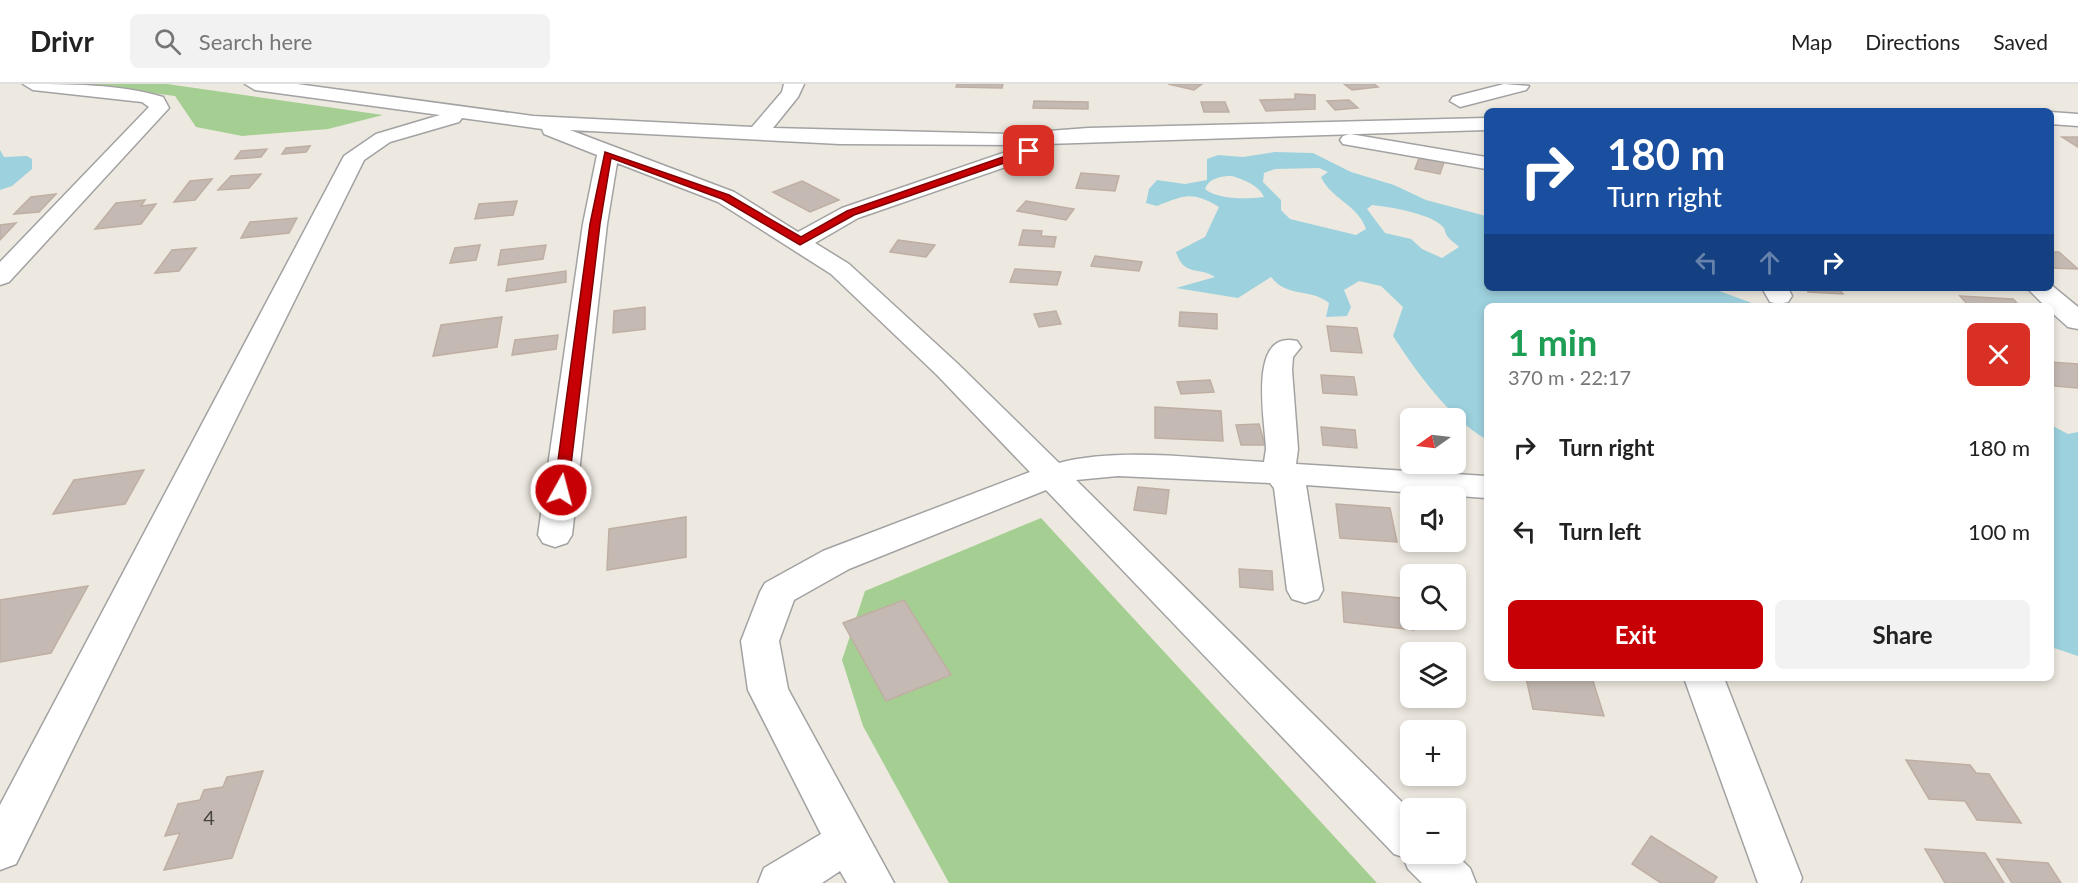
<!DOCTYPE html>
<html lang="en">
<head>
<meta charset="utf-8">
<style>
  body { margin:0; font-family:Lato,sans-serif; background:#f2f2f2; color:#222; height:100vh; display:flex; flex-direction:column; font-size:22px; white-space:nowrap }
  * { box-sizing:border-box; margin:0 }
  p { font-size:20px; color:#767676 }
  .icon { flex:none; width:33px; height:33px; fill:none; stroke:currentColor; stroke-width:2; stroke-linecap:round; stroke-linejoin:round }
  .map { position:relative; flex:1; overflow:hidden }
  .details { position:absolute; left:1484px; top:219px; width:570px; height:378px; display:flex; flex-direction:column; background:#fff; border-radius:9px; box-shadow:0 3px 9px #0003 }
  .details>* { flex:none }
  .top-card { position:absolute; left:1484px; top:24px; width:570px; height:183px; border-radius:9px; box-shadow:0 3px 9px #0003; background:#1a4fa0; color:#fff; overflow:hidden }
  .needle { width:39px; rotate:256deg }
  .fabs { position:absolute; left:1400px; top:324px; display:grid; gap:12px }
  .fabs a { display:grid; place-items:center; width:66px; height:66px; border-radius:9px; background:#fff; box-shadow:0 3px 9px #0003; font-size:30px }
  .pin { position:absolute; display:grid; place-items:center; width:51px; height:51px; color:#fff; margin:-26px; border-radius:12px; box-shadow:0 3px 9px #0006 }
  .me { position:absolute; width:66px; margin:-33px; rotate:7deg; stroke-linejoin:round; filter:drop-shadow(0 0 4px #0008) }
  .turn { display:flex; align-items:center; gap:21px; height:126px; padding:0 24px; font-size:27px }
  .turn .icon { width:78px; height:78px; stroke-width:2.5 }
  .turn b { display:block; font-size:42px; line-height:51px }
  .lanes { display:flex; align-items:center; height:57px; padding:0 24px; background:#0003; justify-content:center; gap:30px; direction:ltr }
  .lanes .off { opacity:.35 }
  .round { display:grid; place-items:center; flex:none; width:63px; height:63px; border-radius:9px; background:#f2f2f2 }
  .head { display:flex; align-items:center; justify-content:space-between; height:102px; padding:0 24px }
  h1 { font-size:36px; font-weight:700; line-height:45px; color:#1e9e55 }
  .button { display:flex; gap:12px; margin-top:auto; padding:12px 24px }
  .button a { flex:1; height:69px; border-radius:9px; background:#c60004; color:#fff; font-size:24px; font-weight:700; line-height:69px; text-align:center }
  .button a+a { background:#f2f2f2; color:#222 }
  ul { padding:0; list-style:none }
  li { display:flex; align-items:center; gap:18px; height:84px; padding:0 24px }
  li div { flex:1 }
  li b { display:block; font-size:22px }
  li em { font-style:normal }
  header { display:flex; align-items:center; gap:36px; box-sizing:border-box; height:84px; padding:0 30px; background:#fff; border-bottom:2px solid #e0e0e0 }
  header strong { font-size:28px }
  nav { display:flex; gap:33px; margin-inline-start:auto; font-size:21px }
  .search { width:420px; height:54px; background:#f2f2f2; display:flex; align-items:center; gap:15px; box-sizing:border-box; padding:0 21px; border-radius:9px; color:#767676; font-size:22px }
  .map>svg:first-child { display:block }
  .forest { fill:#a5cf92 }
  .water { fill:#9dd1de; fill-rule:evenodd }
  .building { fill:#c5bab3; stroke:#bfaea2; stroke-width:1.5 }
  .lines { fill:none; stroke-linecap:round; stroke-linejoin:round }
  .minor-casing { stroke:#a2a2a2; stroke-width:3 }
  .minor { fill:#fff; fill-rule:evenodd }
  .route { fill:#c60004; stroke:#810003; stroke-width:1.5 }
  .labels { text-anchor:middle; stroke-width:4.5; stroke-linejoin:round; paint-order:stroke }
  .near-number-label { font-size:20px; fill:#464341 }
</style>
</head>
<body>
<header>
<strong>Drivr</strong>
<div class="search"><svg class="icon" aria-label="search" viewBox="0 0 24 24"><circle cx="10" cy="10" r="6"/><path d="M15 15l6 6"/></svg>Search here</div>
<nav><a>Map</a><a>Directions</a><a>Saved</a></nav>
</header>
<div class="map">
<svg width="2078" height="799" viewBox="0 0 2078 799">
  <rect width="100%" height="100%" fill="#ede9e0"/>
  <!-- forest -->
  <g class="forest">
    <polygon points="83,0 167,0 383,31 328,45 242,52 196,43 175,12"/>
    <polygon points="1041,434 1377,799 949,799 863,642 842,576 865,507"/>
  </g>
  <!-- water -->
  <g class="water">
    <polygon points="0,66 4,73 27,72 32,75 32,85 12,102 0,106"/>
    <path d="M1275,68L1313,69L1351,88L1394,101L1426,116L1486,132V204H1711L1760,222H1486V355C1450,335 1415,286 1393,252L1403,223L1381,202L1359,197L1344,206L1351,223L1347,232L1326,233L1329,219C1311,204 1287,214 1271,193L1238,214L1176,204L1215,193C1198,182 1184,193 1176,168L1205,153L1219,123C1192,107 1185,111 1157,122L1146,119L1149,105L1157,96L1185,100L1207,96V75L1218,71L1243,73ZM1319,84L1328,88L1321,93C1331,115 1358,121 1366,145L1356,151L1290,135L1281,126V116L1263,98L1264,89L1275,85ZM1232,92C1244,96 1259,101 1264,113C1247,115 1218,116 1205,105C1209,94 1221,92 1232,92ZM1372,121C1390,123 1427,129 1441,141C1446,145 1444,148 1448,153C1450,156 1456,160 1459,163L1442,174L1422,165L1411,155L1385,149L1367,125Z"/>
    <polygon points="2051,341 2068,350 2078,348 2078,572 2051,563"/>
  </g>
  <!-- building -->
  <g class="building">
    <polygon points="957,0 1003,0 1002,4 956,3"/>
    <polygon points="1168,0 1202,0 1194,6"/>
    <polygon points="1344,0 1374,0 1378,3 1352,6"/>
    <polygon points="1295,10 1315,11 1315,25 1266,27 1260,16 1295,15"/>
    <polygon points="1349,16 1358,24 1335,26 1327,17"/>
    <polygon points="1034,17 1088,18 1088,25 1033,24"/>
    <polygon points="1201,18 1225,18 1229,28 1204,28"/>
    <polygon points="2062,53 2078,53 2078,63"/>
    <polygon points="310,62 306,68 282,70 286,64"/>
    <polygon points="267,65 261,73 235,75 241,67"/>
    <polygon points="1419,74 1444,78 1440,90 1415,85"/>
    <polygon points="1081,89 1119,92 1115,107 1076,104"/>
    <polygon points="261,90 249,104 218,106 231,92"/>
    <polygon points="212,95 195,116 174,118 190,97"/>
    <polygon points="802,97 839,116 810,128 773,108"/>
    <polygon points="56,110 39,128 14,130 31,113"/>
    <polygon points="145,116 141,122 156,120 141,140 95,145 116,119"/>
    <polygon points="517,117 513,131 475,135 479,120"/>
    <polygon points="1026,117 1074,125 1066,136 1017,127"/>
    <polygon points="297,134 289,149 241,154 250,138"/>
    <polygon points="16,139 0,156 0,141"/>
    <polygon points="1023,146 1042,147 1041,152 1056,153 1054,163 1019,161"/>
    <polygon points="898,156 935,161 926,173 890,168"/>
    <polygon points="480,161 476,176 450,179 455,164"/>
    <polygon points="546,161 543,175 498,181 501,166"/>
    <polygon points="196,164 179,187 155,189 172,166"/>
    <polygon points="2050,168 2059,168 2078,185 2050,184"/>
    <polygon points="1095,172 1142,178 1139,187 1091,182"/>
    <polygon points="1015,185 1061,188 1057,201 1010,198"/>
    <polygon points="566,187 566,198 506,207 508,195"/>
    <polygon points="1806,204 1838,204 1843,210 1808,208"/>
    <polygon points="1960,212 2013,215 2020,222 1969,222"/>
    <polygon points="645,223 645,245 613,249 614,227"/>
    <polygon points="1056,227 1061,240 1039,243 1034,230"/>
    <polygon points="1180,228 1217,230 1217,245 1179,242"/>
    <polygon points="502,233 497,263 433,272 441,241"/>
    <polygon points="1327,242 1357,244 1362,269 1331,267"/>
    <polygon points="558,251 556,265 512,271 515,256"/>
    <polygon points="2050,278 2078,280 2078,304 2055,302 2050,298"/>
    <polygon points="1321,291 1354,293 1357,311 1323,309"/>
    <polygon points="1210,296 1214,308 1181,310 1177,298"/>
    <polygon points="1155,323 1221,327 1223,357 1155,354"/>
    <polygon points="1259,340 1265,361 1241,361 1236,341"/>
    <polygon points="1321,343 1355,346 1357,364 1323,361"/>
    <polygon points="144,386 125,420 53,430 74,396"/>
    <polygon points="1138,403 1169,406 1166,430 1134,426"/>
    <polygon points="1336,420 1390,424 1397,458 1340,454"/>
    <polygon points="686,433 686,473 607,486 609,445"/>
    <polygon points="1239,485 1272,487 1273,506 1240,503"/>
    <polygon points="88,502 51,569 0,578 0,516"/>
    <polygon points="1342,508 1410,515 1410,536 1413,536 1414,546 1344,538"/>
    <polygon points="904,516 951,591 886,617 843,539"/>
    <polygon points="1526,594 1592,594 1604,632 1533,625"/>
    <polygon points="1906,676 1970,681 1976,689 1989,690 2021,739 1977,736 1965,717 1929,715"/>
    <polygon points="263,687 232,774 164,786 180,749 165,752 178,720 200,716 204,706 223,703 227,693"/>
    <polygon points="1651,752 1717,793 1713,799 1661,799 1632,780"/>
    <polygon points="1925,765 1985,769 2004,799 1945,799"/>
    <polygon points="1997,775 2048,779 2061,799 2012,799"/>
  </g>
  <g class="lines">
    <!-- minor casing -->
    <g class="minor-casing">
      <g id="minor">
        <path d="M23,0C68,0 121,0 163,13L169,24L9,198L0,201V178L149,23L142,18L33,6Z"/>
        <path d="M245,0H297L533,32L752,43L782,8L784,0H804L798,13L773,44L1011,50L1088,44L1486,34V46L1046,60L1049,64L1046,69L858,134L815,159L849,180L957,279L1059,379C1120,363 1201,375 1264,378L1266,365C1265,337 1247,245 1297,257L1301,263L1293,273L1292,286L1298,365L1296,380L1486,392V414L1306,401L1323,506L1318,515L1305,519L1292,515L1287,506L1274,404L1270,399L1118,392L1076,396L1410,726V770H1455L1470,784L1476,799H1422L1408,785L1403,773L1394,770L1046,406L849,485L794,516L779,557L788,605L894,799H847L840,787L822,799H758L764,784L821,750L748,606L741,557L760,508L765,499L823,467L1030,388L937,291L831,190L718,118L617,79L607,140L572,451L567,459L555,463L543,459L538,451L583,140L597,71L544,50L542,45L462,34L459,38L390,58L364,76L16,780L0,786V721L344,72L376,50L440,31L255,6ZM570,46L840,60L1026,61L842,124L798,148L734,108Z"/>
        <polygon points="1504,0 1529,2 1526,6 1460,23 1450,17 1453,13"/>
        <polygon points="2050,28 2078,30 2078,42 2050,40"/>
        <polygon points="1350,50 1486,73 1486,85 1343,60 1340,56 1343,52"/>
        <polygon points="2050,200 2078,223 2078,245 2068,243 2050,227 2050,222 2045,222 2027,204 2050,204"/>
        <polygon points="1762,204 1788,204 1792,212 1788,218 1779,220 1770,218"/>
        <polygon points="1684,594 1724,594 1802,794 1800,799 1758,799"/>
      </g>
    </g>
    <!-- minor -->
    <use href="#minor" class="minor"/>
  </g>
  <!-- route -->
  <polygon class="route" points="1029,64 1034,67 1033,69 854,131 800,161 722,115 611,74 600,140 568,406 566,410 556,410 554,406 590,140 605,68 729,111 801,153 847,127"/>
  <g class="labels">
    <!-- near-number labels -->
    <g class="near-number-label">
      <text x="209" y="741">4</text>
    </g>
  </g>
</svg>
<div class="fabs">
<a><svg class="needle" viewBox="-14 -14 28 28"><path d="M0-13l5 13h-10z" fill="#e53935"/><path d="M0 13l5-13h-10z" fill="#767676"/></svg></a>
<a><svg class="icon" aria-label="sound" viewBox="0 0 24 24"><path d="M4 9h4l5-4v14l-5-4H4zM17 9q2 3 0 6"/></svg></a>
<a><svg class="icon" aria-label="search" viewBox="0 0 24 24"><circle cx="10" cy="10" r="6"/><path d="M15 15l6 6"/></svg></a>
<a><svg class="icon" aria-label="layers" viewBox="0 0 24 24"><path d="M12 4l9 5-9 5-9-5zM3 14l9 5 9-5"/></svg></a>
<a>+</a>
<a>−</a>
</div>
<div class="pin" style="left:1029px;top:67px;background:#d93025"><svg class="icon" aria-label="arrive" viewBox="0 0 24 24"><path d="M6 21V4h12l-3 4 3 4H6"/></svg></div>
<svg class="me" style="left:561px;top:406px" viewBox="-20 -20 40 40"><circle r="17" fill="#c60004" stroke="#fff" stroke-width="3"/><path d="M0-11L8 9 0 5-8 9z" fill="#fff"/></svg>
<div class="top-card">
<div class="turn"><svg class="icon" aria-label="right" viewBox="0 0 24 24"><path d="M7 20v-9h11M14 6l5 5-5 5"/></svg><div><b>180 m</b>Turn right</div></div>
<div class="lanes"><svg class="icon off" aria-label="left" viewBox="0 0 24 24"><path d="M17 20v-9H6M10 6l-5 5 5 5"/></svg><svg class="icon off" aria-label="ahead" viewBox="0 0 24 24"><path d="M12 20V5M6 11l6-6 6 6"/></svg><svg class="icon" aria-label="right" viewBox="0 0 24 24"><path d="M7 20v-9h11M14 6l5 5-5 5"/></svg></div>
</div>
<section class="details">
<div class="head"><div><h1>1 min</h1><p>370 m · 22:17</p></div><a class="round" style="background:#d93025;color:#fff"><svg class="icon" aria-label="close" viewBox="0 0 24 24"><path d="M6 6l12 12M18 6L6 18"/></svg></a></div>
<ul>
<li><svg class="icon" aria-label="right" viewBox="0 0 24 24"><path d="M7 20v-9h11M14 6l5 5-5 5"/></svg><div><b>Turn right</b></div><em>180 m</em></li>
<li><svg class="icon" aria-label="left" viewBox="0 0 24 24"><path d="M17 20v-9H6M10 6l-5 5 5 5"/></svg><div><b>Turn left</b></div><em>100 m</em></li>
</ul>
<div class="button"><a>Exit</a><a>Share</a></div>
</section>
</div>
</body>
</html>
